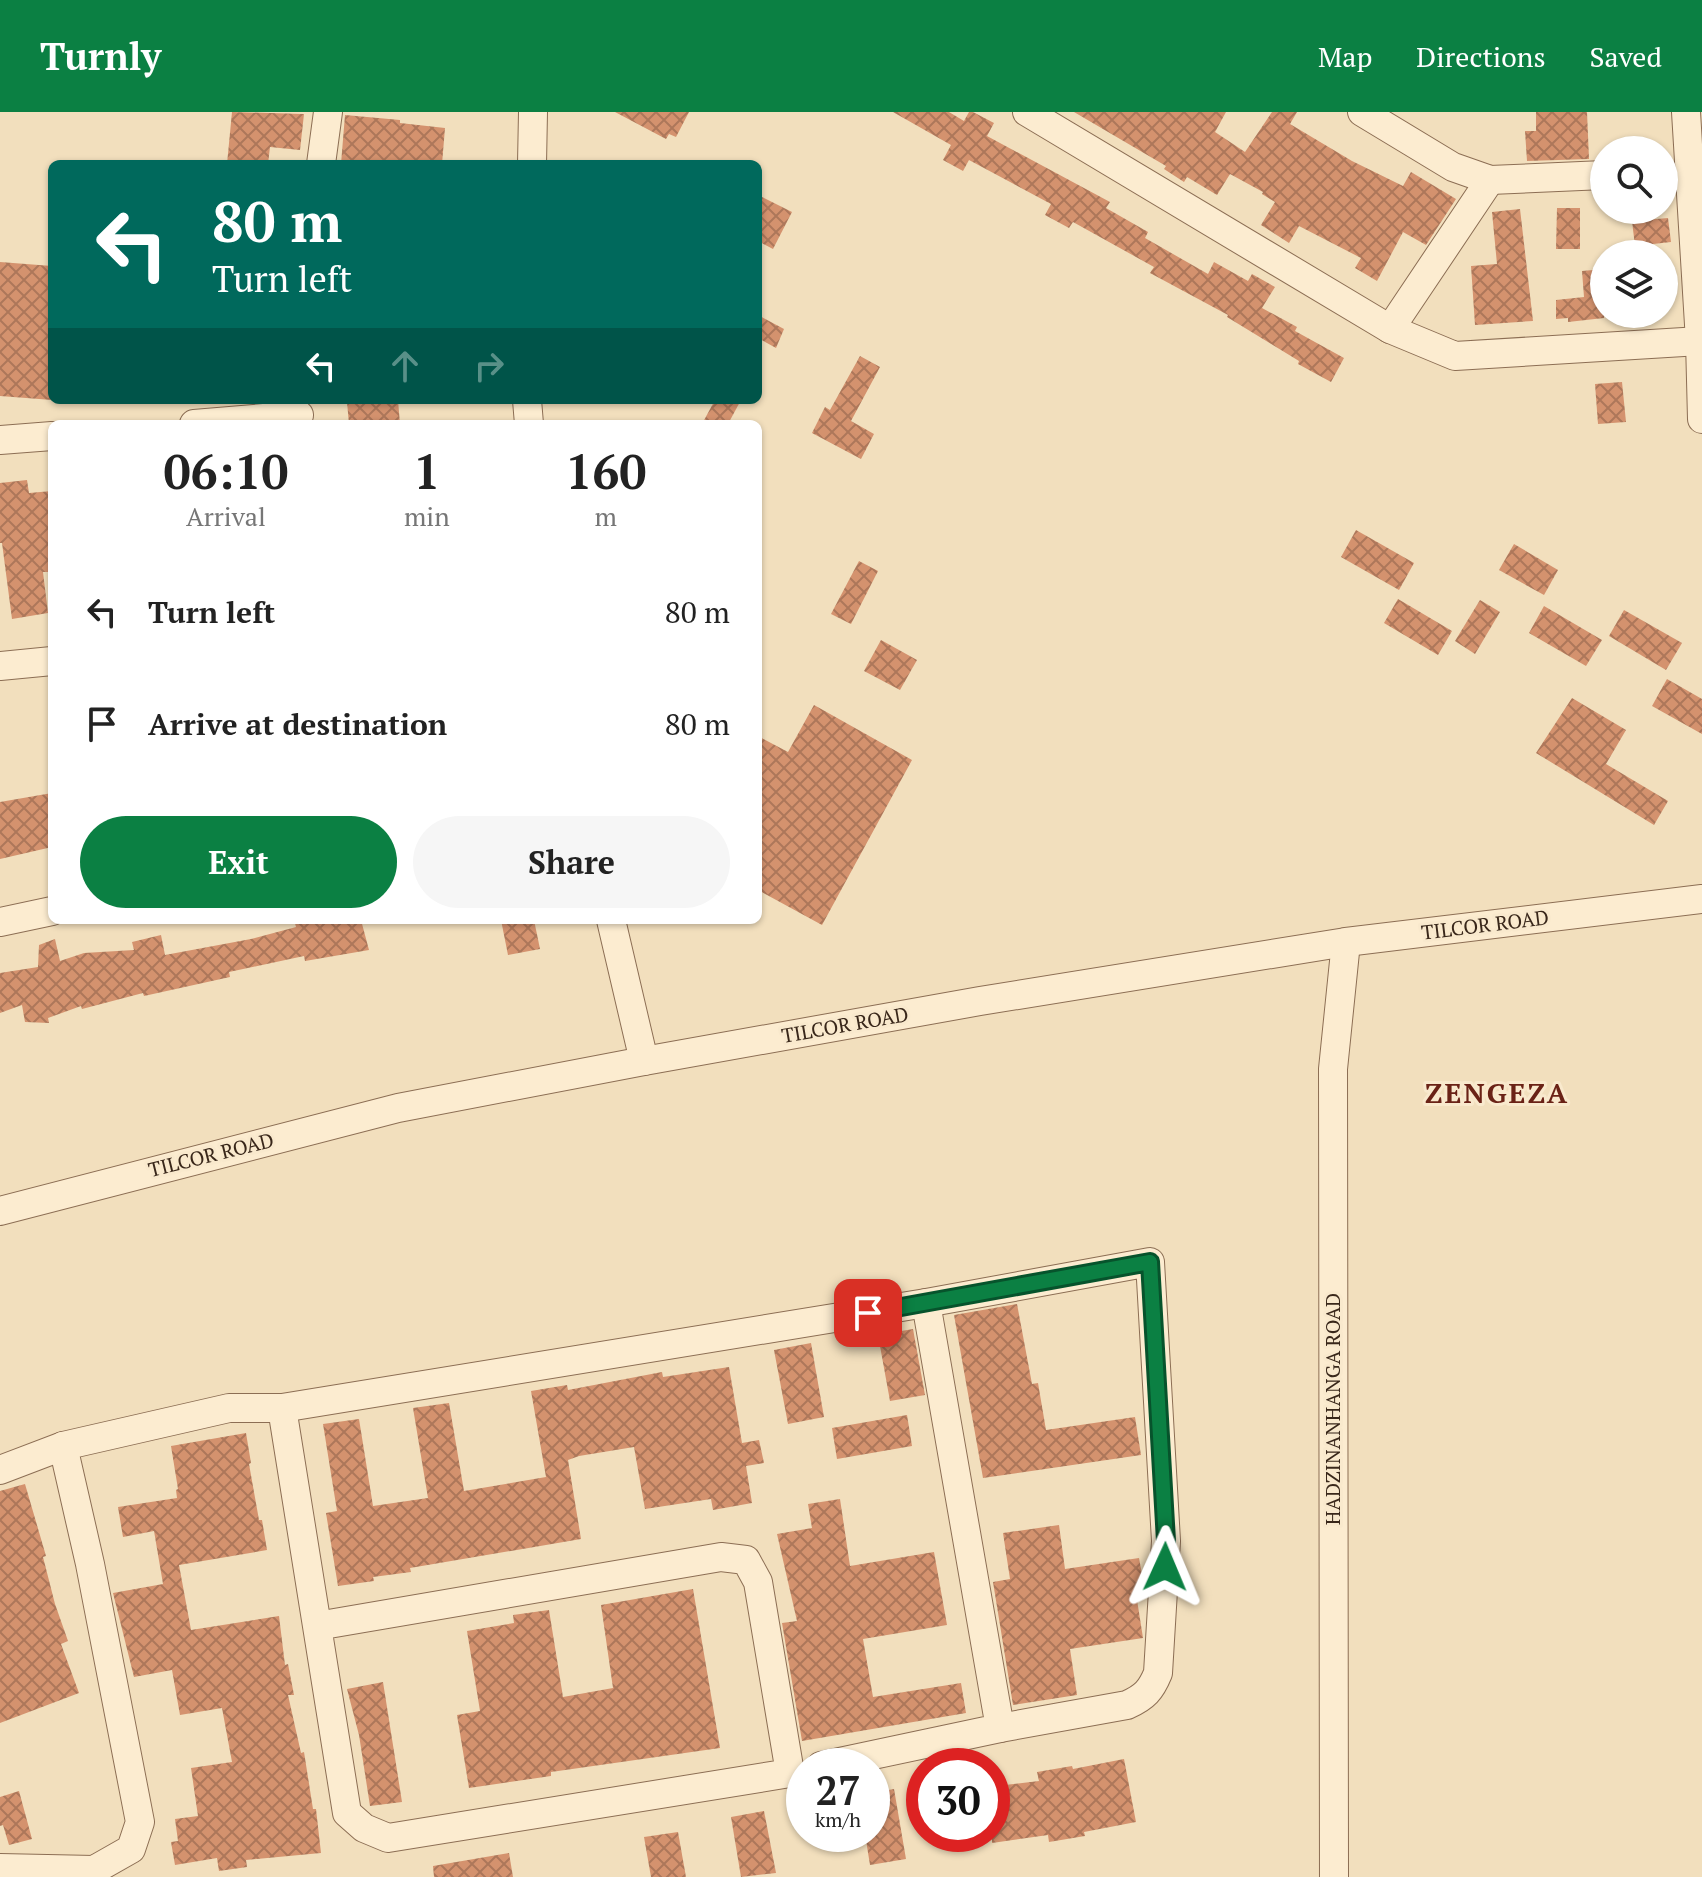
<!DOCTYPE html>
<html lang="en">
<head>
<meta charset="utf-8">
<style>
  body { margin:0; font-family:"PT Serif",serif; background:#f6f6f6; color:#222; height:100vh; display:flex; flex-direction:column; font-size:30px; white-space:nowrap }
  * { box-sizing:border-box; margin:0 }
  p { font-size:26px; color:#767676 }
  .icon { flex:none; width:44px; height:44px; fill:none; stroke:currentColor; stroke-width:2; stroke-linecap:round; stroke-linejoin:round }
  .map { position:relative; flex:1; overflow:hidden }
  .details { position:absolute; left:48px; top:308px; width:714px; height:504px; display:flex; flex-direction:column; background:#fff; border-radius:12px; box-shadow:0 2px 6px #0004 }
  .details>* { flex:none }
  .guide { position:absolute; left:48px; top:48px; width:714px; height:244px; border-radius:12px; box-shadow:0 2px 6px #0004; background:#00695c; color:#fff; overflow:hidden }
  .buttons { position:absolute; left:1590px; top:24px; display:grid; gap:16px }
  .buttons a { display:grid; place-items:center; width:88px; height:88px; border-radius:50%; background:#fff; box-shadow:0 2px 6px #0004; font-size:40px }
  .speed { position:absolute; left:786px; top:1636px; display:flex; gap:16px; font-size:40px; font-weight:700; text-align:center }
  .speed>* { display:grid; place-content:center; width:104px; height:104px; border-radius:50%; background:#fff; box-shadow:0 2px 6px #0004; line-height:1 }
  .speed small { font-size:20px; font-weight:400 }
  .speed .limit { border:12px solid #d22; background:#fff; color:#111 }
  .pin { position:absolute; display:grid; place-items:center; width:68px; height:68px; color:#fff; margin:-34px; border-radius:16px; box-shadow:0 4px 12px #0006 }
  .me { position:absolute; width:88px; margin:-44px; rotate:1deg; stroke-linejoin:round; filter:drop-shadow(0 0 6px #0008) }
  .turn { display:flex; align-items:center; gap:28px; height:168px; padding:0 32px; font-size:36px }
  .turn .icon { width:104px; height:104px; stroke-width:2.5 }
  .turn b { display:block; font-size:56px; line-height:68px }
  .lanes { display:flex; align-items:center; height:76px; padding:0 32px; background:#0003; justify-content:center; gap:40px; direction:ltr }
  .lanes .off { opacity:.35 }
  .eta { display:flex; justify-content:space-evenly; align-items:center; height:136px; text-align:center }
  .eta b { font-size:48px; font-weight:700; line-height:56px }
  .action { display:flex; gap:16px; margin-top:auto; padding:16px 32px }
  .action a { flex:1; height:92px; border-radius:48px; background:#0b8043; color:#fff; font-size:32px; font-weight:700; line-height:92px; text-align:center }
  .action a+a { background:#f6f6f6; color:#222 }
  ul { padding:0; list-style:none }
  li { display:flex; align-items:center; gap:24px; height:112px; padding:0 32px }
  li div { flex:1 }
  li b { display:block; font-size:30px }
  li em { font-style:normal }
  header { display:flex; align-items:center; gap:48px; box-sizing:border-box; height:112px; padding:0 40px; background:#0b8043; color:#fff }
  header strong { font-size:38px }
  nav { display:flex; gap:44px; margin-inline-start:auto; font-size:28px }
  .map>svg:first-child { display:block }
  .building { fill:url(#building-cross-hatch) }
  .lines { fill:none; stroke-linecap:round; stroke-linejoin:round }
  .minor-casing { stroke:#8c6e54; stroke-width:30 }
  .minor { stroke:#fcecd0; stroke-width:28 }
  .route-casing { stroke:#07532c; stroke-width:20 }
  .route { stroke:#0b8043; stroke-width:14 }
  .labels { text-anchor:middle; stroke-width:6; stroke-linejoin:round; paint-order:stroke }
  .street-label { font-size:20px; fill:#39271a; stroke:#f9e9cd }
  .district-label { font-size:28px; font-weight:bold; letter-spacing:2px; fill:#6a2216; stroke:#f9e9cd }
</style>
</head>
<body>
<header>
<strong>Turnly</strong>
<nav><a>Map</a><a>Directions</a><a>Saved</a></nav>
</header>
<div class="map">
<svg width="1702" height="1765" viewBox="0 0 1702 1765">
  <defs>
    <pattern id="building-cross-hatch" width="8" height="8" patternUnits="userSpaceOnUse" patternTransform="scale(2)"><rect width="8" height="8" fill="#d4926e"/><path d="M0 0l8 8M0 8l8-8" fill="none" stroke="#ad775a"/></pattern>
  </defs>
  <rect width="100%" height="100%" fill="#f2dfbd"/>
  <!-- building -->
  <g class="building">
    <polygon points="232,0 304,2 300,38 270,35 268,52 227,52"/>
    <polygon points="615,0 689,0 676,25 669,22 666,27"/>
    <polygon points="893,0 949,0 964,9 969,0 973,0 994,11 987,24 1110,90 1106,96 1148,120 1145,126 1208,162 1214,150 1248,169 1252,162 1275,175 1262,196 1297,215 1295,219 1344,246 1331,270 1298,252 1299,249 1227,205 1228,203 1150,161 1154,155 1073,110 1069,116 1045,103 1051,92 969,48 963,59 943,48 951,33"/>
    <polygon points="1074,0 1226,0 1215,20 1245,40 1272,0 1297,0 1290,12 1352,49 1403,74 1411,60 1456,87 1426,133 1403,120 1377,169 1355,156 1361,146 1299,114 1289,131 1261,113 1275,90 1262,82 1263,80 1230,62 1217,83 1187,65 1184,70 1164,57 1166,54"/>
    <polygon points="1536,0 1587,0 1589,47 1527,49 1525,19 1536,19"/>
    <polygon points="345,3 400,8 400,11 445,16 442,52 341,52"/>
    <polygon points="758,83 792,100 773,137 758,129"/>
    <polygon points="1557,96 1580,96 1580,137 1556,137"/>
    <polygon points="1520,97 1533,209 1475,213 1471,154 1497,152 1492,100"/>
    <polygon points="1668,106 1671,130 1635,134 1632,109"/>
    <polygon points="0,150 52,154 52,288 0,284"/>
    <polygon points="1604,157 1604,206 1568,210 1568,206 1556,207 1556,188 1584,185 1582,159"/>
    <polygon points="758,203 784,217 776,236 758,226"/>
    <polygon points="860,244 880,255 851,309 874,322 861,347 812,321 825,295 830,298"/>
    <polygon points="1622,270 1626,310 1598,312 1595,272"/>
    <polygon points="371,288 398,288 400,312 349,312 347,290"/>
    <polygon points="715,288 741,288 728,312 702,312"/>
    <polygon points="27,368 29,381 52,379 52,460 43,460 48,501 12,507 2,431 0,431 0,371"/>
    <polygon points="1356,418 1414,451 1399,478 1341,445"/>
    <polygon points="1514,432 1558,458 1544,483 1499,458"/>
    <polygon points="859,449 878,459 851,512 831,502"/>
    <polygon points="1398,487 1452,519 1438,543 1384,511"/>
    <polygon points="1480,488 1500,500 1475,542 1455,529"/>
    <polygon points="1544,494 1602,528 1586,554 1529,521"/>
    <polygon points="1624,498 1682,531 1666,558 1609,524"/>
    <polygon points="881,528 917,548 900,578 864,559"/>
    <polygon points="1667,567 1702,587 1702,622 1652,594"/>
    <polygon points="1572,586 1626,618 1606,652 1668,689 1654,713 1536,641"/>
    <polygon points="814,593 912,648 822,813 758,778 758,624 788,640"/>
    <polygon points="52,681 52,735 0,747 0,690"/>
    <polygon points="294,808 361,808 369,838 305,849 304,844 229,860 230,865 144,884 143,881 82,897 81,894 48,906 49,911 25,910 22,893 0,901 0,861 38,855 39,833 55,827 60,849 84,841 134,838 132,830 161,823 165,843 251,827 296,815"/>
    <polygon points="501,808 534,808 540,837 508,843"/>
    <polygon points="1017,1192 1032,1272 1038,1271 1046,1318 1135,1305 1141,1343 983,1366 954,1203"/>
    <polygon points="913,1217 925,1283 890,1289 878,1223"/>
    <polygon points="811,1231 824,1305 788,1312 774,1238"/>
    <polygon points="729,1255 742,1331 759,1328 764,1351 746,1354 752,1391 713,1398 711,1387 645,1397 634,1335 579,1344 568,1348 581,1427 410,1456 411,1460 373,1465 374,1469 338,1474 326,1401 337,1399 323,1312 359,1307 373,1394 428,1386 413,1296 449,1291 464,1379 546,1365 531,1279 567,1273 568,1278 662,1260 663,1265"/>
    <polygon points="907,1303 912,1334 837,1347 832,1316"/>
    <polygon points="246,1321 251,1351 249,1352 259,1408 262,1408 267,1438 179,1453 191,1518 279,1504 285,1553 288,1552 294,1583 288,1583 301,1641 304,1640 313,1697 316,1697 321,1741 246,1748 247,1755 219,1759 217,1746 175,1753 171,1730 178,1729 175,1707 198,1704 191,1656 232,1650 222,1596 180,1603 172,1558 134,1565 113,1481 163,1472 154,1419 123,1425 118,1395 177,1386 176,1378 178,1377 171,1334"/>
    <polygon points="25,1372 46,1444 43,1445 55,1492 68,1529 61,1532 79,1581 0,1611 0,1379"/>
    <polygon points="840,1387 850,1454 934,1440 947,1513 863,1527 873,1585 961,1571 966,1601 802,1629 782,1511 797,1509 777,1422 812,1416 808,1392"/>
    <polygon points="1059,1413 1065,1457 1139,1446 1144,1473 1135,1475 1143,1526 1070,1537 1077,1583 1013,1593 993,1470 1010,1467 1003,1421"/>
    <polygon points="693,1477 720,1636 551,1660 551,1664 469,1676 457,1603 480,1599 467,1519 514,1511 513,1503 549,1498 563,1585 613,1576 601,1493"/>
    <polygon points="383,1570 402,1690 370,1694 359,1623 347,1577"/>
    <polygon points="1124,1647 1136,1710 1084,1720 1085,1724 1049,1730 1048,1723 992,1731 992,1709 1001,1709 996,1674 1039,1669 1037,1660 1072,1654 1073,1657"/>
    <polygon points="894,1677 906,1747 870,1753 865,1722 872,1722 872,1681"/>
    <polygon points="19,1679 32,1727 9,1733 3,1713 0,1714 0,1685"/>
    <polygon points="764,1699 776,1761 741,1765 731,1705"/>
    <polygon points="678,1720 686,1765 651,1765 644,1725"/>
    <polygon points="509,1741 513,1765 434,1765 433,1754"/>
  </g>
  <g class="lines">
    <!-- minor casing -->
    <g class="minor-casing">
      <g id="minor">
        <polyline points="1027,0 1390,217 1455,244 1700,229"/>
        <polyline points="1362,0 1453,55 1490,68 1604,63"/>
        <polyline points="1686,0 1700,229 1702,307"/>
        <polyline points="321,52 328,0"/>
        <polyline points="532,52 533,0"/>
        <polyline points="1390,217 1490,68"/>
        <polyline points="527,288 529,312"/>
        <polyline points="194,312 299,303"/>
        <polyline points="0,328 52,324"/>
        <polyline points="0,554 52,549"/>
        <polyline points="611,808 644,949"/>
        <polyline points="0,810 52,799"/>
        <polyline points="0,1099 398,996 644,949 980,889 1346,830 1702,787"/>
        <polyline points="282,1296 347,1701 364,1716 388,1726 790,1661 758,1470 746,1448 721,1445 317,1514"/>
        <path d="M0,1358L63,1334L229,1296H282L926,1191L1150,1150L1166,1429L1158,1561C1151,1578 1145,1585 1127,1593L1000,1616"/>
        <polyline points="821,1654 1000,1616 926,1191"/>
        <polyline points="0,1756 94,1758 131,1737 140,1710 90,1452 63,1334"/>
        <polyline points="1334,1765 1333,957 1346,830"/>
      </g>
    </g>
    <!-- minor -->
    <use href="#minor" class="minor"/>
  </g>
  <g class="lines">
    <!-- route casing -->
    <g class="route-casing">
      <polyline id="route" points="868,1201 1150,1150 1166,1429 1165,1455"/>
    </g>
    <!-- route -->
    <use href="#route" class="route"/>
  </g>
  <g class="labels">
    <!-- street labels -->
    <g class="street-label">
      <text transform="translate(1485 813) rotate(-7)" y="7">TILCOR ROAD</text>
      <text transform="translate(845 913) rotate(-10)" y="7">TILCOR ROAD</text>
      <text transform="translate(211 1043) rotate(-14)" y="7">TILCOR ROAD</text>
      <text transform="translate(1333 1297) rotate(-90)" y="7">HADZINANHANGA ROAD</text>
    </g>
    <!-- district labels -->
    <g class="district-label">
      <text x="1497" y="991">ZENGEZA</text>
    </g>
  </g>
</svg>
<div class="buttons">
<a><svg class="icon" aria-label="search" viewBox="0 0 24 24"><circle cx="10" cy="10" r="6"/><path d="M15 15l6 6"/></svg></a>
<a><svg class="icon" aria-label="layers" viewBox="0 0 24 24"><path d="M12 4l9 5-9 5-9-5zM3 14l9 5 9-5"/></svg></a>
</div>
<div class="speed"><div>27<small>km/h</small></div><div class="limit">30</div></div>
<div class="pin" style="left:868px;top:1201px;background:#d93025"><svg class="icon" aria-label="arrive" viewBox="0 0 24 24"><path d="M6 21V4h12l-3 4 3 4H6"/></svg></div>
<svg class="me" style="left:1165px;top:1455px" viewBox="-20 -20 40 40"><path d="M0-17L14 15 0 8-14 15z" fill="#0b8043" stroke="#fff" stroke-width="4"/></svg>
<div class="guide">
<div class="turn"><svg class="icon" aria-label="left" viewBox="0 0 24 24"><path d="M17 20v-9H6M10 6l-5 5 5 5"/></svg><div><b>80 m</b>Turn left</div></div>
<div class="lanes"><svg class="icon" aria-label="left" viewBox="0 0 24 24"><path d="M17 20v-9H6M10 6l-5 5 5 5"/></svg><svg class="icon off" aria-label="ahead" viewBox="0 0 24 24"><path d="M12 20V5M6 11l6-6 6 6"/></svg><svg class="icon off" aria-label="right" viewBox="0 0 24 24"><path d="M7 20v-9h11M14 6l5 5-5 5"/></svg></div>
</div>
<section class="details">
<div class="eta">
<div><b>06:10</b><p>Arrival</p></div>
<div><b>1</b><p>min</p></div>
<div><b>160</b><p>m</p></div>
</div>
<ul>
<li><svg class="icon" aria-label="left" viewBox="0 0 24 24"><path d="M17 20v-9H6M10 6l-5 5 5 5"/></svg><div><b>Turn left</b></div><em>80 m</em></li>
<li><svg class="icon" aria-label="arrive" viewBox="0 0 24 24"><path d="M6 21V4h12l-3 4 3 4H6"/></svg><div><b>Arrive at destination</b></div><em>80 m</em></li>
</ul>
<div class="action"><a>Exit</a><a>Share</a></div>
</section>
</div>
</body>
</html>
